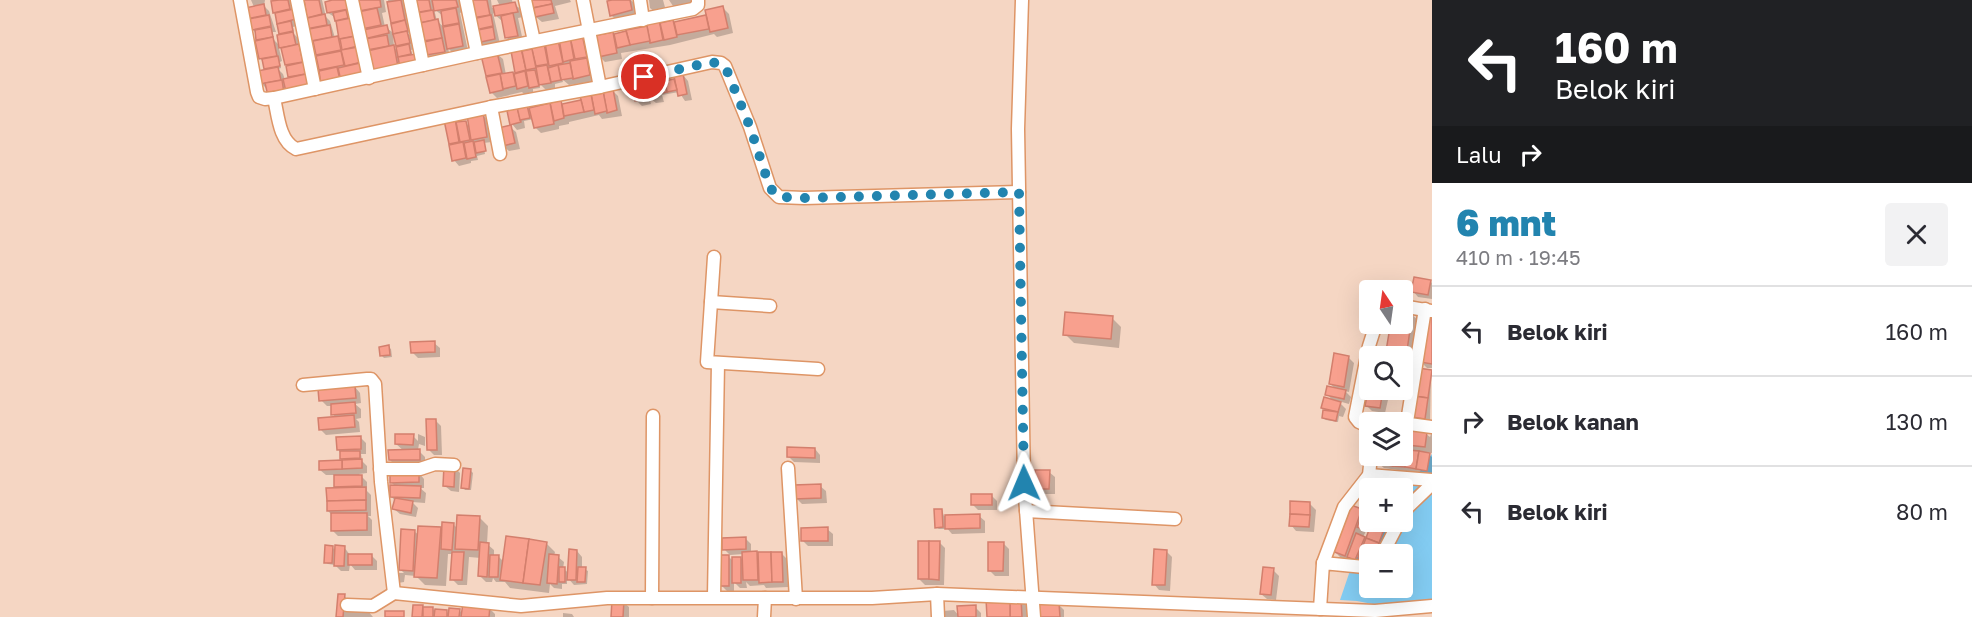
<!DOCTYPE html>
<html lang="id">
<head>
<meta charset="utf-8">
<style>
  body { margin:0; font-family:"Golos Text",sans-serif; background:#f2f2f3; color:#2b2b33; height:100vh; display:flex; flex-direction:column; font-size:22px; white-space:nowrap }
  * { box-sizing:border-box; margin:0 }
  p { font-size:20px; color:#7c7c81 }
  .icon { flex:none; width:33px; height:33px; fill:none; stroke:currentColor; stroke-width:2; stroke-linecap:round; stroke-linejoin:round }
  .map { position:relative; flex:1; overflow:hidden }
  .side { display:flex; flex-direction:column; background:#fff; width:540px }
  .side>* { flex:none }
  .top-card { background:#202124; color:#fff; overflow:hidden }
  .needle { width:39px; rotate:347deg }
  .tools { position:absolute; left:1359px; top:280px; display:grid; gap:12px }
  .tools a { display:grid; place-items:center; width:54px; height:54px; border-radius:6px; background:#fff; box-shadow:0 6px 24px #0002; font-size:30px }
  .pin { position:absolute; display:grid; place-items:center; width:51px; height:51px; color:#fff; margin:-26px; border:3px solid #fff; border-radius:50%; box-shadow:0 2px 6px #0007 }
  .me { position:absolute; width:66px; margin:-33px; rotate:359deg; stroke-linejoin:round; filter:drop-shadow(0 0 4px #0008) }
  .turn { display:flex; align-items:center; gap:21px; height:126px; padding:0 24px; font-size:27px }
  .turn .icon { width:78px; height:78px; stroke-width:2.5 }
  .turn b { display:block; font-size:42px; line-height:51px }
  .then { display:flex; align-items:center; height:57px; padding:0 24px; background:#0003; gap:12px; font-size:22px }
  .round { display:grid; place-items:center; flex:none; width:63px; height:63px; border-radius:6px; background:#f2f2f3 }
  .headline { display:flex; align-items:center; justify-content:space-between; height:102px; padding:0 24px }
  h1 { font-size:36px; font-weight:800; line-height:45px; color:#2284af }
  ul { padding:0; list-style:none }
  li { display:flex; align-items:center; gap:18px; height:90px; padding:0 24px; border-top:2px solid #e1e1e2 }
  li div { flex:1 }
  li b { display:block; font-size:22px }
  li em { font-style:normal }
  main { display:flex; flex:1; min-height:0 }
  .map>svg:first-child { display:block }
  .water { fill:#83ccf2; fill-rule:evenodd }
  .shadow { fill:#0003; fill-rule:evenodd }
  .building { fill:#f8a08e; stroke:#d37f6d; stroke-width:1.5 }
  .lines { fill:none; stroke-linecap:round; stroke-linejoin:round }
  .street-casing { stroke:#de9566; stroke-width:15 }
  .street { stroke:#fff; stroke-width:12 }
  .route { stroke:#2284af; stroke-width:10; stroke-dasharray:0 18 }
</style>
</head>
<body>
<main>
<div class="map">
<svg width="1432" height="617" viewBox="0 0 1432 617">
  <rect width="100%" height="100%" fill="#f5d6c3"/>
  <!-- water -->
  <path class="water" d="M1432,454V606L1399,609L1357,601L1340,600L1354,559L1376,545L1386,522H1402L1403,496ZM1370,555H1402V588H1370Z"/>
  <!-- shadow -->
  <g class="shadow">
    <polygon points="251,0 265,0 264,6 269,11 276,32 273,32 273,39 278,44 282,61 280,62 281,68 278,69 283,74 285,80 290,79 279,36 282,35 273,0 292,0 301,25 293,27 294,34 299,39 300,47 304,52 314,93 267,89 261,83 267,70 261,59 260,41 253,29 246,9 254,7"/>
    <path d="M305,0H322L326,17L330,21L335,38L341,37L336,18L328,13L333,2L331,0H347L354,14L348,15L349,20L368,82L323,83L314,40L307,28L309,19ZM342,41L344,51L340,52L339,42Z"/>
    <path d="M358,0H384L386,12L382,13L385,27L395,34V24L393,22L388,0H405L410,25L408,26L409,33H408L413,39L415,49L411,50L413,56L403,70L373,71ZM393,35H395L399,48L398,52L394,47Z"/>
    <path d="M419,0H460L462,12L460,13L468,51L454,54L448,48L450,57L433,60L427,54L421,23L415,13ZM434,9L443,16L445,28L437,21Z"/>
    <polygon points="474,0 491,0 492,8 500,6 497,0 512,0 513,4 521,9 523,17 518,18 523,41 512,43 507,38 502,21 493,13 500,44 483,48 477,42"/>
    <polygon points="529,0 570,0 571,2 555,6 559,19 542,22 536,17 533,4"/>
    <polygon points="618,0 631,0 634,3 637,16 617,21 611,15"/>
    <polygon points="649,0 663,0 666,11 656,13 650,8"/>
    <polygon points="669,0 695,0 696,5 675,9"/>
    <polygon points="723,8 729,14 733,33 717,37 714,34 670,45 621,53 622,59 605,62 599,56 595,38 649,27 658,20 662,24 708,16"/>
    <polygon points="581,36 587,42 595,81 569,85 562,79 563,82 555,84 555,88 546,90 539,83 540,88 533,89 533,92 524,94 522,92 497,98 491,92 483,56 497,54 503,59 506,75 512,73 517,77 512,52 521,50 523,53 534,50 533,47"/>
    <polygon points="683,75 688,81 692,100 685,101 679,92 662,95 664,102 656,103 649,97 651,104 642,106 636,100 641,80 647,86 655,80 658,83 674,81 677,84"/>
    <polygon points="612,90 618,96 622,116 602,119 599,115 569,122 569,124 559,126 559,129 541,133 535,127 534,119 524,121 525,128 517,130 512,124 527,107 529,109 560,102 563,105 583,101 582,97"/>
    <polygon points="482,114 488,120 492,142 483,143 485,154 477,156 478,160 471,161 471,163 459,166 454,160 446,121 454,120 458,124 465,122 470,127"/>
    <polygon points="510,127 516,132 520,149 509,151 503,146"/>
    <polygon points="1430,281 1432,283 1432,299 1418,297 1413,291"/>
    <polygon points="1412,315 1418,320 1410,369 1402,368 1402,357 1387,357 1392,324 1402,324"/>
    <polygon points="1112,318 1121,327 1119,348 1074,343 1065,334"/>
    <polygon points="1428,319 1432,320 1432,368 1427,368 1421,362"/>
    <polygon points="434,343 440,348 440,357 418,358 412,352"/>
    <polygon points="388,347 391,349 392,357 384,358 381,355"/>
    <polygon points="1348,357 1354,363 1349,392 1345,391 1351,397 1349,404 1338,401 1346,409 1343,417 1339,416 1338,422 1326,420 1323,418 1325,410 1322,407 1334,402 1327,394 1336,389 1330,384"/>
    <polygon points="1431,372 1430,424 1418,422 1412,416"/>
    <polygon points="1402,381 1410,387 1409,397 1393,395 1390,391 1385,413 1372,411 1366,405 1370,390 1402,390"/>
    <polygon points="355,387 360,393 361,403 355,404 361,409 361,418 356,419 359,422 360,432 326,435 320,429 336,418 333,414 332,406 327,406 321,400"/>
    <polygon points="435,420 441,426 442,455 434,455 428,449"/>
    <polygon points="1402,427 1407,428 1411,432 1426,434 1430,437 1432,431 1432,453 1427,452 1432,457 1432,475 1384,468 1378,463 1379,456 1402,456"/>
    <polygon points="418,434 425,437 425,446 419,444 418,450 425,457 425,465 396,466 390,460 404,451 396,444 413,436 418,441"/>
    <polygon points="360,437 366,443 366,454 361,454 362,461 367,466 367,473 359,474 367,482 367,491 371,495 371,516 368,516 372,520 372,536 338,536 332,530 332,515 328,511 336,490 335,475 326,475 320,470 345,462 338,449"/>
    <polygon points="815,449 820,455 820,463 794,462 789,457"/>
    <polygon points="454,467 460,473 459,492 451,491 445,486"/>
    <polygon points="471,471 473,473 471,490 465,490 463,487"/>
    <polygon points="1049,472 1055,477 1055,494 1042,494 1036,488"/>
    <polygon points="419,473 424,479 424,488 420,488 426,493 425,503 412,502 418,508 416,517 400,514 394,509 395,501 391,496 396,487 391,482"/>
    <polygon points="820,486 826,491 827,503 802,504 796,498"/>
    <polygon points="1402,492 1410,499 1402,508"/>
    <polygon points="992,496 997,501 997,510 978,510 972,504"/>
    <polygon points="1310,504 1316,510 1314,532 1296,531 1291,525"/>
    <polygon points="942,510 944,516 979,516 985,521 985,533 952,534 945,526 945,529 939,529 936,527"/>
    <path d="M1361,510L1370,522H1385L1389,526L1378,555L1367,551L1372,555H1370V562L1363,560L1361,565L1342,559L1334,551ZM1366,531L1370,532L1366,540L1363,537Z"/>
    <polygon points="479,517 488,526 487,544 494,550 494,557 499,557 504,562 546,543 555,552 554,556 558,557 564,562 563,569 569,573 577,551 582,557 582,568 588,571 587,584 574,585 567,577 567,584 562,584 562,589 554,588 550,584 549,593 510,588 505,582 496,582 493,578 492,582 486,582 480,576 481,558 469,557 467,585 458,585 452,579 453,554 448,554 446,586 425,585 416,576 405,575 404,582 398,583 398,573 404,573 401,570 415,532 419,535 440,529 443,531 453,524 457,528"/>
    <polygon points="827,529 833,534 833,546 808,546 802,540"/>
    <polygon points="745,538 751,544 751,553 756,553 760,557 781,553 787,559 788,587 766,588 764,585 750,586 746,582 747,588 740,588 734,582 734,591 727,591 721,585 728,556 734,562 741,558 744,562 744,554 730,555 724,549"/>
    <polygon points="939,542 945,548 944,585 925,585 919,579"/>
    <polygon points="1003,543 1009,549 1009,576 995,576 989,570"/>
    <polygon points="332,547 336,551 344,547 350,555 372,556 377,561 377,570 355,570 350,564 349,571 341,571 335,565 328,564 325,562"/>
    <polygon points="1166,551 1172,557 1170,591 1159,590 1154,584"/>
    <polygon points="1273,570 1279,576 1276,600 1267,599 1261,594"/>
    <polygon points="344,596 350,601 368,611 373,617 338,617"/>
    <polygon points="1020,599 1026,605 1027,617 988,617"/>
    <polygon points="623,602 629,607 629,617 613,617"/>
    <polygon points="1058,604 1064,610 1064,617 1038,617"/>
    <polygon points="414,606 447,612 450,615 459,610 463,614 489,608 495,614 495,617 413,617"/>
    <polygon points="975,607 981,613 981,617 943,617 943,611 954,610 959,616"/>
    <polygon points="563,613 572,614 574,617 563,617"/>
  </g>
  <!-- building -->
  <g class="building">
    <polygon points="279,0 288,0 290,9 273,13 271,1"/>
    <polygon points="304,0 319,0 322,14 307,18"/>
    <polygon points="332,0 347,0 349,9 327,13 325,2"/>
    <polygon points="357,0 380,0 381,7 359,11"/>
    <polygon points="401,0 405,20 391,23 387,2"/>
    <polygon points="418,0 429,0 431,10 414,13 411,1"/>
    <polygon points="432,0 456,0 458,7 434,11"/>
    <polygon points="471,0 487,0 490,15 472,18"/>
    <polygon points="531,0 551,0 552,4 532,8"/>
    <polygon points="612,0 630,0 632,10 610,16 607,1"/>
    <polygon points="515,2 518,12 495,16 493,6"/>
    <polygon points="264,4 266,15 247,19 245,8"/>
    <polygon points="552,4 554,13 535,17 533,8"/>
    <polygon points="723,6 728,28 710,32 705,10"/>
    <polygon points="377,8 381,25 362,29 358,12"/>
    <polygon points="456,8 459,23 443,26 441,11"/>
    <polygon points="294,9 296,19 277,24 275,13"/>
    <polygon points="346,10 348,18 335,21 333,13"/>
    <polygon points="433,10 435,20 419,23 417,13"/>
    <polygon points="513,13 518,36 505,38 501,16"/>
    <polygon points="325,14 327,25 306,29 303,19"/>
    <polygon points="269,15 271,26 252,30 249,19"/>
    <polygon points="491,15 493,26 475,30 472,19"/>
    <polygon points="706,15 709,29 677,35 674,22"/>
    <polygon points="351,18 355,36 339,39 336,21"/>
    <polygon points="438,19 442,38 423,41 420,23"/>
    <polygon points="659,19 663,40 650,43 646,21"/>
    <polygon points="405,20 408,31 393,34 391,24"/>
    <polygon points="673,20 677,37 664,40 660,23"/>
    <polygon points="291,21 293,31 279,34 277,24"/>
    <polygon points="459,24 463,46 447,49 443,27"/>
    <polygon points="330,25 332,37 311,41 309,29"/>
    <polygon points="387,25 389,33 364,39 363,30"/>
    <polygon points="647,26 650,41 630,45 626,30"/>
    <polygon points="271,27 273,37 256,40 255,30"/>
    <polygon points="493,27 495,39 476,43 473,31"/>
    <polygon points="407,31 410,43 396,46 393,34"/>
    <polygon points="626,31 630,45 617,48 614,34"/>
    <polygon points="293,32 296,45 279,48 277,35"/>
    <polygon points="613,32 617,53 598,57 593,36"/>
    <polygon points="582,34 587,57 575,59 570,37"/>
    <polygon points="387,35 389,46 367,50 365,39"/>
    <polygon points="338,36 341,50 316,55 313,41"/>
    <polygon points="356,36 358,46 342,50 340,39"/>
    <polygon points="273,37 277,56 259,59 255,41"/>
    <polygon points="570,37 574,59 563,62 559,39"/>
    <polygon points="442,38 445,52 426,55 424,42"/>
    <polygon points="558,40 563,63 549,66 545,43"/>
    <polygon points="544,43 548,64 536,66 531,46"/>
    <polygon points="299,44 303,62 285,65 281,48"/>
    <polygon points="409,44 411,54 398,57 396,47"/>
    <polygon points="394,45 398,67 372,72 367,51"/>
    <polygon points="358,47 362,62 345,66 341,50"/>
    <polygon points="521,48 526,70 515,73 511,51"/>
    <polygon points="532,49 536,68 526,70 522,51"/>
    <polygon points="341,51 344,65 319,70 316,56"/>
    <polygon points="497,52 502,73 486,76 481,55"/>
    <polygon points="416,54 419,65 400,68 398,57"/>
    <polygon points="278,56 280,66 264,69 262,59"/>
    <polygon points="587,58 590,75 573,79 570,61"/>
    <polygon points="304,62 306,74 288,77 286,66"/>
    <polygon points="360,63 363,76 341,81 338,68"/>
    <polygon points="570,63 573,78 561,80 558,65"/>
    <polygon points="547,65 551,83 539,85 536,67"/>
    <polygon points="558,65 561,80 551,82 548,68"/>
    <polygon points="278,67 281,80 260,84 257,71"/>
    <polygon points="337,67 340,80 321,84 319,71"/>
    <polygon points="535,70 539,86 529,88 526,71"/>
    <polygon points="525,71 528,86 517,89 514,74"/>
    <polygon points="513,72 516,86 503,89 500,74"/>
    <polygon points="306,74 309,88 286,92 283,79"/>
    <polygon points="500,74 503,90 490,93 486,77"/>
    <polygon points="683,74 687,94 678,96 674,76"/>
    <polygon points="642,78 646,99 635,101 630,81"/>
    <polygon points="655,79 659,96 649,98 645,81"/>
    <polygon points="674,79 677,90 667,92 665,81"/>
    <polygon points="282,80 284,93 268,96 265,83"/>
    <polygon points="664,80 667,92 659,94 656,82"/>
    <polygon points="613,89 617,110 607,113 603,91"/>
    <polygon points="603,91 607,111 595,114 591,94"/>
    <polygon points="591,94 594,110 584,112 580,96"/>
    <polygon points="561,100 564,118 554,121 550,103"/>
    <polygon points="581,100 584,112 564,116 562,104"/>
    <polygon points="516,103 521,122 510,125 506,106"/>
    <polygon points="550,103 554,124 534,128 529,108"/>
    <polygon points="527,105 530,118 520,120 517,107"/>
    <polygon points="483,112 487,137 471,140 467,115"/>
    <polygon points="455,118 459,142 449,144 444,120"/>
    <polygon points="466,121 470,140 460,142 456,122"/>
    <polygon points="511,125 515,143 502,146 498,128"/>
    <polygon points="484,140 486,151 476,153 474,142"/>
    <polygon points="473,141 476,157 467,159 464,143"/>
    <polygon points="463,142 466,158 452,161 449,145"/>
    <polygon points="1414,277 1431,280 1428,295 1411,292"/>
    <polygon points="1065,312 1113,316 1111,339 1063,335"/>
    <polygon points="1402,312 1413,313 1410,330 1390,327 1390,324 1402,324"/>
    <polygon points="1426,317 1432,318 1432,364 1420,362"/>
    <polygon points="1390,327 1410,330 1405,364 1402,363 1402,357 1385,357"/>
    <polygon points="435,341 435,352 411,353 410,342"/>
    <polygon points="389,345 390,355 380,356 379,347"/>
    <polygon points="1334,353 1349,356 1344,387 1329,384"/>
    <polygon points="1418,368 1432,370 1428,398 1414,396"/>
    <polygon points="1369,384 1370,390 1383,390 1380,408 1365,406"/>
    <polygon points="355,386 356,398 319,401 318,389"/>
    <polygon points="1327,386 1346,390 1344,399 1325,395"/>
    <polygon points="1414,396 1428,398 1425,419 1411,417"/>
    <polygon points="1324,397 1341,402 1338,412 1321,408"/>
    <polygon points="355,402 356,413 331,415 331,404"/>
    <polygon points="1323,410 1338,412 1336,421 1322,418"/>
    <polygon points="354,415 355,427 319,430 318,418"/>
    <polygon points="426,419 436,419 437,450 427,450"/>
    <polygon points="1409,430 1427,432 1425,447 1407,445"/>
    <polygon points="395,434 414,434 413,445 395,444"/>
    <polygon points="361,436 361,449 337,450 336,437"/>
    <polygon points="787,447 815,448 815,458 787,457"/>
    <polygon points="420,449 420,460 389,460 388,450"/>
    <polygon points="1402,449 1408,450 1405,467 1393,466 1394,456 1402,456"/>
    <polygon points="1408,450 1419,451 1416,469 1405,467"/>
    <polygon points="340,451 360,451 360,458 340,459"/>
    <polygon points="1419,451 1430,453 1427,471 1416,469"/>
    <polygon points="1378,456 1394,456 1393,466 1377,463"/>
    <polygon points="362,459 362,468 342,469 342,460"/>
    <polygon points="342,460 342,469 319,470 319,461"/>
    <polygon points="444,465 455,466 454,487 443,486"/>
    <polygon points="463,468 471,469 469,489 461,488"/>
    <polygon points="1035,470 1050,470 1049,489 1035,489"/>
    <polygon points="390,472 419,472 419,482 390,483"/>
    <polygon points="334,475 362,475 362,486 334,487"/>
    <polygon points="821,484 821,498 794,499 794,485"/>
    <polygon points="390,485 421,486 420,498 390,497"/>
    <polygon points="366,487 366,500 327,501 326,488"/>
    <rect x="971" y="494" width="21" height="11"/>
    <polygon points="395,498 413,501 411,513 392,509"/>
    <polygon points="366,500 366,510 327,511 327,501"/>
    <polygon points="1290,501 1310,502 1310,515 1290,514"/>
    <polygon points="1348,504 1362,509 1345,556 1332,551"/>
    <polygon points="934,509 942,509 943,527 935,528"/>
    <polygon points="1363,512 1370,514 1370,522 1367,531 1357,527"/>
    <polygon points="331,513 367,513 367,530 331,531"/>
    <polygon points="980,514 980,528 945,529 945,515"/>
    <polygon points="1290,514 1310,515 1309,527 1289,526"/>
    <polygon points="457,515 480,516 478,550 455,549"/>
    <polygon points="442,522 454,523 452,550 441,549"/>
    <polygon points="1372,522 1387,522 1383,532 1370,527"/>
    <polygon points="418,526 441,527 437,578 414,577"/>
    <polygon points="828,527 828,541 801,541 801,528"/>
    <polygon points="1370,527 1383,532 1379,543 1366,538"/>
    <polygon points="401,529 415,530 413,571 399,570"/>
    <polygon points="1356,533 1365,537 1355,560 1347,557"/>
    <polygon points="506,536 529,539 523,583 500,580"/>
    <polygon points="746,537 746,549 722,550 722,538"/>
    <polygon points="1366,538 1379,543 1375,553 1362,548"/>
    <polygon points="529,539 547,542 540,585 523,583"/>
    <rect x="918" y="541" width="11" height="38"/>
    <polygon points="929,541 940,541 939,580 929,579"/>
    <polygon points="480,542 489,543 487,577 478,576"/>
    <polygon points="988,542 1004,542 1003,571 988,571"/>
    <polygon points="325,545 333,546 332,563 324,563"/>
    <polygon points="335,545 345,546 344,566 334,566"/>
    <polygon points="569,549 577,550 576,580 567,580"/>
    <polygon points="1154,549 1167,550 1165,585 1152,585"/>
    <polygon points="1360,549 1371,553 1369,561 1358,558"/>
    <polygon points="757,551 758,580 743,580 742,552"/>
    <polygon points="452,552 464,552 462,580 450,580"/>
    <polygon points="758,552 771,552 772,582 759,583"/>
    <polygon points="771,552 782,552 783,582 772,582"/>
    <rect x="348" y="554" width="24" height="11"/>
    <polygon points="549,554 559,555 557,584 547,583"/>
    <polygon points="490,555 499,555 498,577 489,577"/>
    <rect x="720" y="555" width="9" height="31"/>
    <rect x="732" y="557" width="9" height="26"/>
    <rect x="559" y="567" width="6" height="15"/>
    <polygon points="578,567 586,567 585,582 577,582"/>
    <polygon points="1263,567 1274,568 1271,595 1260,594"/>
    <polygon points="338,594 345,594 343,617 336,617"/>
    <polygon points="1010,598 1021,598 1022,617 1010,617"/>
    <polygon points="1010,598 1010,617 987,617 986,599"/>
    <polygon points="612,600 624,600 623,617 611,617"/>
    <polygon points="463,603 490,606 489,617 461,617"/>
    <polygon points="1059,603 1060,617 1036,617 1035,604"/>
    <polygon points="413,605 423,605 422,617 412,617"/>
    <polygon points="976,605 976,617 958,617 957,606"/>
    <rect x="423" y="607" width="10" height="10"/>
    <polygon points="449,608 460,609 459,617 448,617"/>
    <polygon points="435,609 447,610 447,617 434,617"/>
    <rect x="385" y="611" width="19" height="6"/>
  </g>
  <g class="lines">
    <!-- street casing -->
    <g class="street-casing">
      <g id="street">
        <polyline points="240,0 257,92 259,97 265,99 274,98"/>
        <polyline points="297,0 315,89"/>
        <polyline points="352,0 369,78"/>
        <polyline points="410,0 423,65"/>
        <polyline points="466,0 477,53"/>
        <polyline points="525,0 534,41"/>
        <polyline points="583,0 600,87"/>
        <polyline points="640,0 643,20"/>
        <path d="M698,0V5L693,9L477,53L274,98C278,115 279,141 296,149L491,107L600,87L712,62L721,63L725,66L750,127L770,188L779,197L804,198L1019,192"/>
        <polyline points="1022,0 1018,129 1024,483 1034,617"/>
        <polyline points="491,107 500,154"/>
        <polyline points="714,257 707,362 818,369"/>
        <polyline points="711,302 770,306"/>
        <polyline points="1402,306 1431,311"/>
        <polyline points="303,385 367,379 371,379 375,384 381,482 394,593"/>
        <polyline points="1407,422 1425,309"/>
        <polyline points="1402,423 1432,427"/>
        <polyline points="1370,427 1359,422 1355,417 1369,346 1376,324"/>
        <polyline points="788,468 796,599"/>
        <polyline points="380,469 420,469 435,464 454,465"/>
        <polyline points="1369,475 1432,480"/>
        <polyline points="1026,511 1175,519"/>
        <polyline points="1402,517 1408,507 1432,484"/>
        <polyline points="1382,555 1399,522"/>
        <polyline points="1323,563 1344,507 1369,475 1371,456"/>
        <polyline points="937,594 938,617"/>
        <polyline points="714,597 718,363"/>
        <polyline points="652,598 653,416"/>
        <polyline points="347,605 373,606 394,593 521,606 607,598 872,598 937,594 1375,611 1432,606"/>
        <polyline points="1320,609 1323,563 1364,567 1370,566"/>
        <polyline points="764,617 765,598"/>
      </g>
    </g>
    <!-- street -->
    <use href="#street" class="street"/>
  </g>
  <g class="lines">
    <!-- route -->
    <polyline class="route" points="644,77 712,62 725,66 750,127 770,188 779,197 804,198 1019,192 1024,483"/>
  </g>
</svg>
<div class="tools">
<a><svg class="needle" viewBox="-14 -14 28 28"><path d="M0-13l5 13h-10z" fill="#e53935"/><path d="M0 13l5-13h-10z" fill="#7c7c81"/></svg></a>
<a><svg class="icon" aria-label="search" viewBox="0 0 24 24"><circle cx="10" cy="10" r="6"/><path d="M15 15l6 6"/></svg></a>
<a><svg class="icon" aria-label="layers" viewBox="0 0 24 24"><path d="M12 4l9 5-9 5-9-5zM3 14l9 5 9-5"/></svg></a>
<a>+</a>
<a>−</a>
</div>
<div class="pin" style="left:644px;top:77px;background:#d93025"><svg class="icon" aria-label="arrive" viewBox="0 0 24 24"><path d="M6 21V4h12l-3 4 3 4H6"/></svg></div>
<svg class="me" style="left:1024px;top:483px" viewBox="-20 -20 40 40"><path d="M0-17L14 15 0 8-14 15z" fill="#2284af" stroke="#fff" stroke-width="4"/></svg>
</div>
<section class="side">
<div class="top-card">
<div class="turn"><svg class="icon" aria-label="left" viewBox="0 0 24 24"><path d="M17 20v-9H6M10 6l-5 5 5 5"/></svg><div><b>160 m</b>Belok kiri</div></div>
<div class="then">Lalu<svg class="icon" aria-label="right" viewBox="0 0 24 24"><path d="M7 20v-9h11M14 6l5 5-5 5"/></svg></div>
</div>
<div class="headline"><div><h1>6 mnt</h1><p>410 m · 19:45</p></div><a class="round"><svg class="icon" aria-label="close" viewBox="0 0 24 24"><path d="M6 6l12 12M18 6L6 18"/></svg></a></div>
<ul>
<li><svg class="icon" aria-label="left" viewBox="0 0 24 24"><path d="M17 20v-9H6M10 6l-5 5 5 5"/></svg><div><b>Belok kiri</b></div><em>160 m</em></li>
<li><svg class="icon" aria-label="right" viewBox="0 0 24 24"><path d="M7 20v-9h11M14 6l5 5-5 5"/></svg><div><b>Belok kanan</b></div><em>130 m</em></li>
<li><svg class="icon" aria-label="left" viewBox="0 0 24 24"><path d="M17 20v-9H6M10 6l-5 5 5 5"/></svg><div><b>Belok kiri</b></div><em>80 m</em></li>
</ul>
</section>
</main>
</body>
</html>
